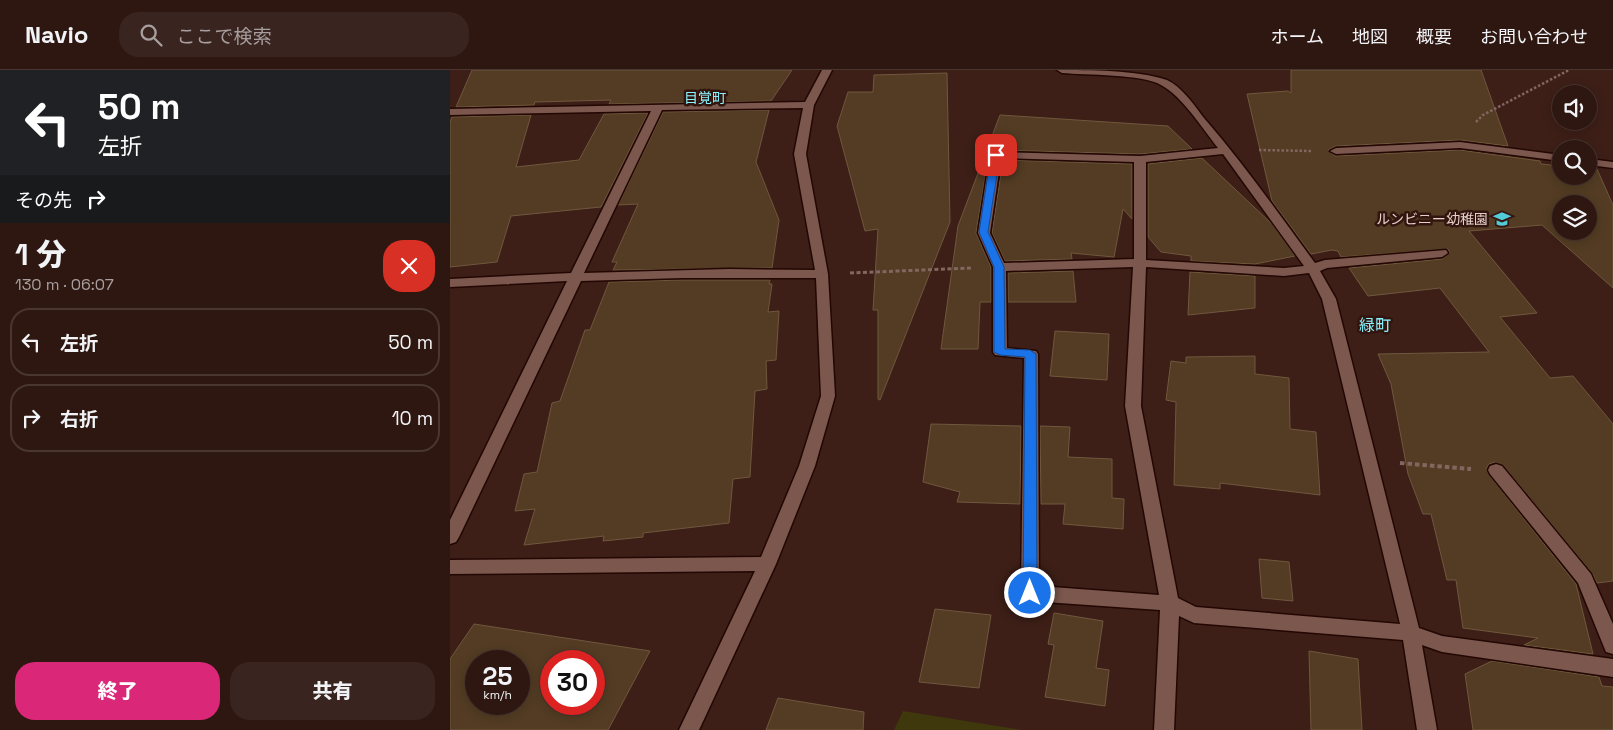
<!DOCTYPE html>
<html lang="ja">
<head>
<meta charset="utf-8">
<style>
  body { margin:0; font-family:"Space Grotesk","Noto Sans JP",sans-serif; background:#3a241f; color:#f1f3f6; height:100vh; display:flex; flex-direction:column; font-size:19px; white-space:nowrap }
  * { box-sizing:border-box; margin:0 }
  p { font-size:16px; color:#a79f9f }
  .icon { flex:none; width:28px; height:28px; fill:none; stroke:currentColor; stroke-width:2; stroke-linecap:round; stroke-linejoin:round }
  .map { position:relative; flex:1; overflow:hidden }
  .details { display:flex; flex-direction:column; background:#2e1711; width:450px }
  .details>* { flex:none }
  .guide { background:#202124; color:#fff; overflow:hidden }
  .buttons { position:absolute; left:1102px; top:15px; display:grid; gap:10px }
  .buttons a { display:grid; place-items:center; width:45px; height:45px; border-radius:50%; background:#2e1711; box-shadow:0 2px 12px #0003,0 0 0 1px #493631; font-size:25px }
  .speed { position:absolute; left:15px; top:580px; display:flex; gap:10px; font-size:25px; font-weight:700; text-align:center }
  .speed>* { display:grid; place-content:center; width:65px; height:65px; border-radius:50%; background:#2e1711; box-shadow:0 2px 12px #0003,0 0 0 1px #493631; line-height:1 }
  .speed small { font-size:12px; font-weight:400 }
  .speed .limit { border:8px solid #d22; background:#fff; color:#111 }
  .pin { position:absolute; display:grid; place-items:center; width:42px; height:42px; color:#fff; margin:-21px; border-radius:10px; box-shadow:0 2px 8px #0006 }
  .me { position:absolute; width:55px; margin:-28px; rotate:0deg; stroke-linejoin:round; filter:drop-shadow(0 0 4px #0008) }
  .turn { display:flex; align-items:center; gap:18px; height:105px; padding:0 15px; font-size:22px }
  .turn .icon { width:65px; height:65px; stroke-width:2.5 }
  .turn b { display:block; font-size:35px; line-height:42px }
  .then { display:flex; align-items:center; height:48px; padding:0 15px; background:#0003; gap:10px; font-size:19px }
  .round { display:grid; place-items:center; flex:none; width:52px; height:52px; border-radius:20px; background:#3a241f }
  .headline { display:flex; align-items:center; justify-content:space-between; height:85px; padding:0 15px }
  h1 { font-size:30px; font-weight:800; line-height:38px }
  .primary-button { display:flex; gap:10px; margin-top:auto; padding:10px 15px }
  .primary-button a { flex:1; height:58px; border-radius:20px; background:#db2777; color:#fff; font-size:20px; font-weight:800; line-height:58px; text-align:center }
  .primary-button a+a { background:#3a241f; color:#f1f3f6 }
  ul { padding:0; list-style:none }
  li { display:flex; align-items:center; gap:15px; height:68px; margin:0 10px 8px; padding:0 5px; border:2px solid #493631; border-radius:20px }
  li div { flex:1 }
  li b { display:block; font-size:19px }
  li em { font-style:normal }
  header { display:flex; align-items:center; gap:30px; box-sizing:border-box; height:70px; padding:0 25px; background:#2e1711; border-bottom:1px solid #493631 }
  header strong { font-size:24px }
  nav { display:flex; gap:28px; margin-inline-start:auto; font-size:18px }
  .search { width:350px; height:45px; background:#3a241f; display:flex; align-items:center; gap:12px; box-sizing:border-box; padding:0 18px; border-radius:20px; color:#a79f9f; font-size:19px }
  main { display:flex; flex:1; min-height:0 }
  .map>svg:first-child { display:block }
  .green { fill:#3e380c }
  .building { fill:#533c23; stroke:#6f583e; fill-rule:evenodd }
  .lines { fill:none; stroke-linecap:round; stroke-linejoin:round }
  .minor-casing { stroke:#230703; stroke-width:3 }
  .path-far2 { stroke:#816760; stroke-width:2.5; stroke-dasharray:2.5 2; stroke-linecap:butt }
  .path-far1 { stroke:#816760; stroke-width:3; stroke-dasharray:4 2.5; stroke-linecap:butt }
  .path { stroke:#816760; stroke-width:4; stroke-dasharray:4.5 3; stroke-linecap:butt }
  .minor { fill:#7b574e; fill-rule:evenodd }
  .route { fill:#1a73e8; stroke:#114b97 }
  .labels { text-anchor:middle; stroke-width:5; stroke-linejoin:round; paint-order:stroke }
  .far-quarter-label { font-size:14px; fill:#89f4fe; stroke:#32150e }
  .poi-label { font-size:14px; fill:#e5d0ca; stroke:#32150e; text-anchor:end }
  .quarter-label { font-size:16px; fill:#89f4fe; stroke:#32150e }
</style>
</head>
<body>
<header>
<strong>Navio</strong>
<div class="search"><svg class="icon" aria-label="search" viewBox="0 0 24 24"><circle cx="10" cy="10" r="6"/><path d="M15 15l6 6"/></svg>ここで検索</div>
<nav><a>ホーム</a><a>地図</a><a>概要</a><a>お問い合わせ</a></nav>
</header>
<main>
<section class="details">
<div class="guide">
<div class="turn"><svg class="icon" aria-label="left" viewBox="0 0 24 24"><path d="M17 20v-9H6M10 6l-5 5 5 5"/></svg><div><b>50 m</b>左折</div></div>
<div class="then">その先<svg class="icon" aria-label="right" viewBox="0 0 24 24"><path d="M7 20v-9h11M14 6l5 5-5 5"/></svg></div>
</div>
<div class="headline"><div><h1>1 分</h1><p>130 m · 06:07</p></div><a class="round" style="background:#d93025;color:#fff"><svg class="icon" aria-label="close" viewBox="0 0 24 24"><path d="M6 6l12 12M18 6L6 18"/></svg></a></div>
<ul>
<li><svg class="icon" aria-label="left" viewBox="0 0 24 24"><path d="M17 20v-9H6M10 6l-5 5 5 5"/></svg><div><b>左折</b></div><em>50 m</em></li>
<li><svg class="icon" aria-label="right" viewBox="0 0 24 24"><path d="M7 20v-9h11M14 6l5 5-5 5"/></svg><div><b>右折</b></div><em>10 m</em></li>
</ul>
<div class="primary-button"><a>終了</a><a>共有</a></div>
</section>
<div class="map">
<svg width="1163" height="660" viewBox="0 0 1163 660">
  <rect width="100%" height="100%" fill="#3d1f17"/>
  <!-- green -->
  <polygon class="green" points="453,641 572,660 444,660"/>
  <!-- building -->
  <g class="building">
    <polygon points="22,0 342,0 321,31 159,34 161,30 85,32 84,35 6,37"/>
    <path d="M841,0H1031L1058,76L1010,70L886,76L878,80L885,86L1010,80L1090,91L1091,94L1111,96V106H1139V98L1147,99L1163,135V218L1092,155L1019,161L1087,243L1050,247L1100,308L1123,306L1163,354V511L1147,513L1142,503L1053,395L1045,392L1039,394L1036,399L1039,405L1126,514L1143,584L1074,575L1088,568L1013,558L1006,510H997L981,444H973L958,404L941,314L928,284L1039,282L990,218L918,226L899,198L992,189L1000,183L998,179L891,187L888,181L882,180L861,184L822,131L797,24L838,21L841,23ZM1111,134H1139V161H1111Z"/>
    <polygon points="497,3 500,152 430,330 428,329 428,240 423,240 428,159 415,161 387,56 398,22 423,22 424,5"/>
    <polygon points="319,40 306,92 329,150 322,198 163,200 167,192 162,192 188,134 168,135 213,42"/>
    <polygon points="198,43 151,137 61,146 47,192 0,197 0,52 2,47 81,45 66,97 129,90 154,44"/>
    <polygon points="550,45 718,56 742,79 690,84 546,80 539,83 526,163 541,197 541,232 530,232 528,279 491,279 508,156"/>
    <polygon points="752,88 822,154 845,186 805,194 741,191 741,186 711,182 698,167 698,94"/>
    <polygon points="553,90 682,94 682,149 673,139 664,187 621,183 622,189 555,191 542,163"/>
    <polygon points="623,201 626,232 558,232 558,203"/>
    <polygon points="740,202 805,206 805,238 738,245"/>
    <polygon points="232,210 320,210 319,214 322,214 318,242 329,241 326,290 316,291 317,319 305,321 300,407 283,409 279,453 193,463 193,467 153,471 154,466 74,475 85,439 65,441 74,404 87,402 102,333 110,331 135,260 140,260 159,212"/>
    <polygon points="605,261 659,264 657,310 600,306"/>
    <polygon points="805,286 805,304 839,308 840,359 866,362 870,425 770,413 770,419 724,415 726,332 716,330 721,291 736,293 736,287"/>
    <polygon points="481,354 571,356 570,434 507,432 510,422 473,412"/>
    <polygon points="590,356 620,357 618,387 662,389 662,428 674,429 673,459 613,454 615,434 591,434"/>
    <polygon points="809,489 839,492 843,531 812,528"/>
    <polygon points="485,539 541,545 529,618 469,612"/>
    <polygon points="604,543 653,551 646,598 659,600 655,636 595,627 604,575 598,574"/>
    <path d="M24,554L200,581L158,660H0V589ZM26,591H69V634H26ZM101,591H144V634H101Z"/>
    <polygon points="859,581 908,589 912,660 861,660"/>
    <polygon points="1042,591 1149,607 1152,616 1163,617 1163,660 1023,660 1015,604"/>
    <polygon points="328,628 414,642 413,660 316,660"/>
  </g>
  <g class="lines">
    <!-- minor casing -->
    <g class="minor-casing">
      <g id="minor">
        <path d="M372,0H382L364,35L356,84L378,204L385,326L365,396L326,494L249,660H229L305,501L0,504V490L311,487L349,396L371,326L366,208H232L131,211L9,467L6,472L0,474V450L117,211L0,217V209L121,203L201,41L0,45V39L355,32ZM353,38L344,84L365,200L279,199L134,203L212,40Z"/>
        <path d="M607,0C639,0 687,0 717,10C732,17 744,35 754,48C794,94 829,144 865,193L875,190L996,180L998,183L992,187L877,198L870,201L886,229L969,558L992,566L1163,589V607L992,582L972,575L987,660H967L953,570L744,553L729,546L724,660H704L710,540L580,531L574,528L571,523L574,288L545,285L543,282V197L528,163L540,85L546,82L690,86L768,78C752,58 733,27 711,15C693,4 635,5 612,3ZM773,84L854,196L834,198L696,190V92ZM551,88L684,92V189L554,193L540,163ZM683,197L675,336L709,525L589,516L588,284L586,281L557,278L556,201ZM696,197L834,206L859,203L872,229L950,554L746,537L728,528L691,336Z"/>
        <polygon points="1010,72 1111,85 1111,91 1010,78 886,84 880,81 886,78"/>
        <polygon points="1139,89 1163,92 1163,98 1139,95"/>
        <polygon points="1046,394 1052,396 1141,504 1163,554 1163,584 1156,582 1128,513 1040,404 1038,400 1040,396"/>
      </g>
    </g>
    <!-- path-far2 -->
    <g class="path-far2">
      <polyline points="1026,52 1033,45 1119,0"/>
      <polyline points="809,80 861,81"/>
    </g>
    <!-- path-far1 -->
    <polyline class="path-far1" points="400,203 521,198"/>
    <!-- path -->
    <polyline class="path" points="950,393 1021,399"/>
    <!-- minor -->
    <use href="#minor" class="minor"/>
  </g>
  <!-- route -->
  <polygon class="route" points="546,82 550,85 538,162 554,197 555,279 580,280 586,284 587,523 585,527 580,529 575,527 573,523 575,287 550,285 544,282 544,197 529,162 541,85"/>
  <!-- icons -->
  <defs>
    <g id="school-bare" transform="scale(1.35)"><path d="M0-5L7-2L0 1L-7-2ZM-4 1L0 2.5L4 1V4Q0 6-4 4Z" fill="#52cbd7" stroke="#32150e" stroke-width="2.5" paint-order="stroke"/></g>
  </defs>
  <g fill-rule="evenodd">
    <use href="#school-bare" x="1052" y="149"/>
  </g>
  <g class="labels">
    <!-- far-quarter labels -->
    <g class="far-quarter-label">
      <text x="255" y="33">目覚町</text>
    </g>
    <!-- poi labels -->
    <g class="poi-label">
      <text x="1038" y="154">ルンビニー幼稚園</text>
    </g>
    <!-- quarter labels -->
    <g class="quarter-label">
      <text x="925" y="261">緑町</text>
    </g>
  </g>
</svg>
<div class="buttons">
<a><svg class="icon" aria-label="sound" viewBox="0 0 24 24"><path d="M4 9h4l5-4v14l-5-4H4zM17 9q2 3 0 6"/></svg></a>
<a><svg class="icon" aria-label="search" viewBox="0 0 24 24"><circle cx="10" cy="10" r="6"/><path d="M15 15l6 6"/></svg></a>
<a><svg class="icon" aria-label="layers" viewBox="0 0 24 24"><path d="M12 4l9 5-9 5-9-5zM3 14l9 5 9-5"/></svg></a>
</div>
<div class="speed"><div>25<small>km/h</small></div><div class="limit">30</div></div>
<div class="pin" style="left:546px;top:85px;background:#d93025"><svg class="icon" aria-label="arrive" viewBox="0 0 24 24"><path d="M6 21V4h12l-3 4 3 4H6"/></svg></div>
<svg class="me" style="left:580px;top:523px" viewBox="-20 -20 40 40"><circle r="17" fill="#1a73e8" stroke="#fff" stroke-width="3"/><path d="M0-11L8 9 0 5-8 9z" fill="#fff"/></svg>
</div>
</main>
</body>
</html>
